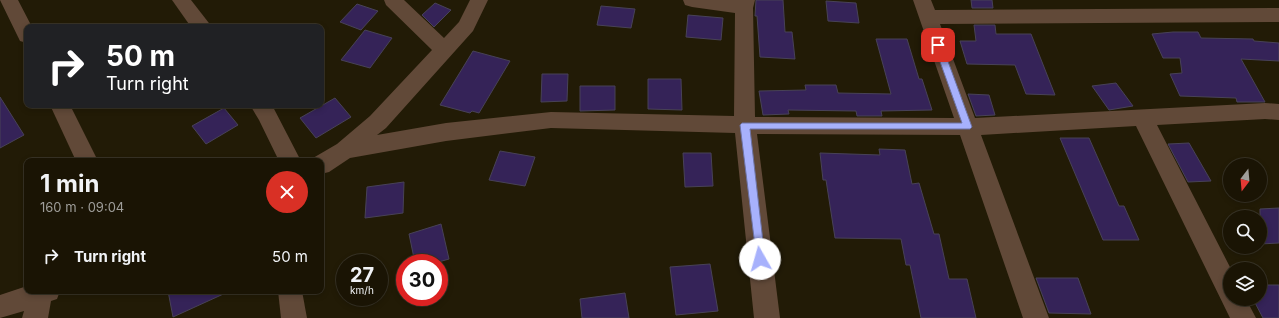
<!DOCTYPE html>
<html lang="en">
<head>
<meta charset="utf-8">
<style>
  body { margin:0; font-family:Inter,sans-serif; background:#231d0e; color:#f1f3f6; height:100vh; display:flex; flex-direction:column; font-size:15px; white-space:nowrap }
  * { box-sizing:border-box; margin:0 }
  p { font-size:13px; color:#9f9e9a }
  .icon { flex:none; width:22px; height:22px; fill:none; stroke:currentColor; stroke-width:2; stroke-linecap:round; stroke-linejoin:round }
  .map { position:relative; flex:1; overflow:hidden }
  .details { position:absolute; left:24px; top:158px; width:300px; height:136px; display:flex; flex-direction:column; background:#1a1404; border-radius:8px; box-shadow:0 2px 6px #0003,0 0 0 1px #383326 }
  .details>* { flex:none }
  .guide { position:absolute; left:24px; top:24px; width:300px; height:84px; border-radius:8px; box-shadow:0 2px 6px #0003,0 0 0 1px #383326; background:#202124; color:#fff; overflow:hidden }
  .needle { width:26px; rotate:196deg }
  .controls { position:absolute; left:1223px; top:158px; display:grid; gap:8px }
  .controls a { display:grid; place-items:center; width:44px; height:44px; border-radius:50%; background:#1a1404; box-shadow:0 2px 6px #0003,0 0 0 1px #383326; font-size:20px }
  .speed { position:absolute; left:336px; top:254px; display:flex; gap:8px; font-size:20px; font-weight:700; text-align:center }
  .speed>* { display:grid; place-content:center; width:52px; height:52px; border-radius:50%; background:#1a1404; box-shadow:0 2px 6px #0003,0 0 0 1px #383326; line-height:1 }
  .speed small { font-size:10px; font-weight:400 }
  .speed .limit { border:6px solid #d22; background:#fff; color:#111 }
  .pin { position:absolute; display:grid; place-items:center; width:34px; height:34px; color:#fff; margin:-17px; border-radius:8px; box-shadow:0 2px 6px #0006 }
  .me { position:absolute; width:44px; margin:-22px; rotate:353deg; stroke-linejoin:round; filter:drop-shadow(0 0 3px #0008) }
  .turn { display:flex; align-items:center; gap:14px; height:84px; padding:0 16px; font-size:18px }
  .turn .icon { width:52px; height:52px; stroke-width:2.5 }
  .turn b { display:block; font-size:28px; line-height:34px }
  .round { display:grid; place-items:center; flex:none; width:42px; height:42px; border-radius:21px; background:#231d0e }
  .summary { display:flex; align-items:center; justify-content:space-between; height:68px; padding:0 16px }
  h1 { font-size:24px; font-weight:700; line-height:30px }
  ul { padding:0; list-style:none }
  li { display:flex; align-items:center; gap:12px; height:60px; padding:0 16px }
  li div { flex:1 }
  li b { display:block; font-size:15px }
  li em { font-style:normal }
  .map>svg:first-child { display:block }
  .building { fill:#352358; stroke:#484257 }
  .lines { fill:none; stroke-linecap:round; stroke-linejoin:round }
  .street { fill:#614938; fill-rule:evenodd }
  .route { fill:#a7b1fc; stroke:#6d73a4 }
</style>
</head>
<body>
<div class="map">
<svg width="1279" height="318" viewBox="0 0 1279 318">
  <rect width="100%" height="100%" fill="#221b06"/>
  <!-- building -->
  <g class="building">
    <polygon points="756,0 783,0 785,32 792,32 795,59 760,57 757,16 755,16"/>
    <polygon points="971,0 992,0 993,8 972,8"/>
    <polygon points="826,1 856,3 859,23 828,21"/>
    <polygon points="435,3 451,10 434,27 422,15"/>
    <polygon points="357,4 378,11 361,30 340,22"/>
    <polygon points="601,6 635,9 631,28 597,25"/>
    <polygon points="688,15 723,18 721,40 686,37"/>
    <polygon points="974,25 995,25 996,34 1031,34 1055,95 1026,94 1015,65 967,64 960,41 976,41"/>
    <polygon points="365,30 392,38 370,68 341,60"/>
    <polygon points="1173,32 1198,32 1201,38 1253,39 1254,41 1279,43 1279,61 1241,59 1265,102 1237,102 1236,98 1180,96 1170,74 1182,73 1180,58 1163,58 1152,34"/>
    <polygon points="876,39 907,39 919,79 922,79 932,110 881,111 882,116 857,116 856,111 788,110 789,114 763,115 759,91 806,90 805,85 836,85 838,93 891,94"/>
    <polygon points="473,51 510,61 479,113 472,111 470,113 440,105"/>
    <polygon points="542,74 568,74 567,101 541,102"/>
    <polygon points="648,79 681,79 682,110 648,109"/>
    <polygon points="1116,83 1133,106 1109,110 1092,86"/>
    <polygon points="580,86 615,86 615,110 580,111"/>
    <polygon points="968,94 989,95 995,115 976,116"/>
    <polygon points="0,97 24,135 0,148"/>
    <polygon points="335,98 351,117 316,138 300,118"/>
    <polygon points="224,108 238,125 206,144 192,126"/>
    <polygon points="1060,138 1089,138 1119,206 1124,206 1139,240 1103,240"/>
    <polygon points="1189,143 1211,181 1188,182 1168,144"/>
    <polygon points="879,149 905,150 912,184 919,183 934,234 939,234 949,279 967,279 976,318 921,318 910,265 906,265 901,239 835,238 826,180 823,180 820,153 880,155"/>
    <polygon points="500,151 535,157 525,186 489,180"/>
    <polygon points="683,153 711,153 713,186 685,187"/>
    <polygon points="404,182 403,213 365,218 367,187"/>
    <polygon points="1279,208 1279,243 1260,244 1260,209"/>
    <polygon points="441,224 449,259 435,263 415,263 409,234"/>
    <polygon points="710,264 718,311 676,315 670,267"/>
    <polygon points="1036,278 1078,278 1091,314 1049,313"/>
    <polygon points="1260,285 1279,285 1279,318 1263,318 1253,299 1260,299"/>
    <polygon points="168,291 230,291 173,317"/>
    <polygon points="625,293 629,318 582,318 580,299"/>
  </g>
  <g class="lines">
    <!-- street -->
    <g class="street">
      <polygon points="0,0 18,0 32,27 27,27 27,43 20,41"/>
      <polygon points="172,0 191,0 212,27 191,27"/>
      <polygon points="384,0 404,0 444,38 459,22 470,0 488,0 473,31 386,128 377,135 446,123 551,112 734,116 735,13 692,7 685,5 683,0 755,0 753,8 755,117 954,118 913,0 931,0 935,10 1279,8 1279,22 940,24 975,118 1265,103 1279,104 1279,120 1265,119 1157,125 1231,269 1230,299 1246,299 1256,318 1230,318 1136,126 981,135 1049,318 1023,318 960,135 757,134 780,318 754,318 735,133 551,128 446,141 350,158 329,172 321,174 321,161 312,161 313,158 337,144 370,116 432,50 386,5"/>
      <polygon points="50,105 70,105 98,161 76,161"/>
      <polygon points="250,105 272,105 301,161 279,161 259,120"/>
      <polygon points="27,286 27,291 60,291 57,299 51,301 48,318 22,318 24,311 0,318 0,295"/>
      <polygon points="278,291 302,291 307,318 281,318"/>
    </g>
  </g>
  <!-- route -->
  <polygon class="route" points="935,42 941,42 942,45 972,127 970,129 750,129 765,259 764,262 760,263 757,262 740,125 742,123 962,123 934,45"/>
</svg>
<div class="controls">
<a><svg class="needle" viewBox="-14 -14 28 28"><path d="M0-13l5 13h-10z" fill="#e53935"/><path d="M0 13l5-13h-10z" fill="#9f9e9a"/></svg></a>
<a><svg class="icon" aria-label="search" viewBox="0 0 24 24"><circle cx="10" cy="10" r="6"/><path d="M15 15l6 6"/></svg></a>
<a><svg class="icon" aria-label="layers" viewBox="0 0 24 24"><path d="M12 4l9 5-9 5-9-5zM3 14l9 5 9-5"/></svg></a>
</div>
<div class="speed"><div>27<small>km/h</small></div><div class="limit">30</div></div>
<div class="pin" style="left:938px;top:45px;background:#d93025"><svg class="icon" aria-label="arrive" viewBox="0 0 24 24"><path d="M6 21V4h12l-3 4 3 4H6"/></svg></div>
<svg class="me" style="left:760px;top:259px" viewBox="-20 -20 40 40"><circle r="19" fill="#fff"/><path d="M0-13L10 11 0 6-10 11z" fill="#a7b1fc"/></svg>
<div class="guide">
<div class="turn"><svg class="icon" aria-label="right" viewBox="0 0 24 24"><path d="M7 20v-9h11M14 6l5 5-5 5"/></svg><div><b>50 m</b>Turn right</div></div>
</div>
<section class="details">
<div class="summary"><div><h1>1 min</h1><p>160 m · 09:04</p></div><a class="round" style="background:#d93025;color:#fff"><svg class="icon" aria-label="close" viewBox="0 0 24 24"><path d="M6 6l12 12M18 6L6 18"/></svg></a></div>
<ul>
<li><svg class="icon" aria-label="right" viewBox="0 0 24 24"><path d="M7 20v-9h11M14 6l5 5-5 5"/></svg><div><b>Turn right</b></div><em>50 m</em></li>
</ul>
</section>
</div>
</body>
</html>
